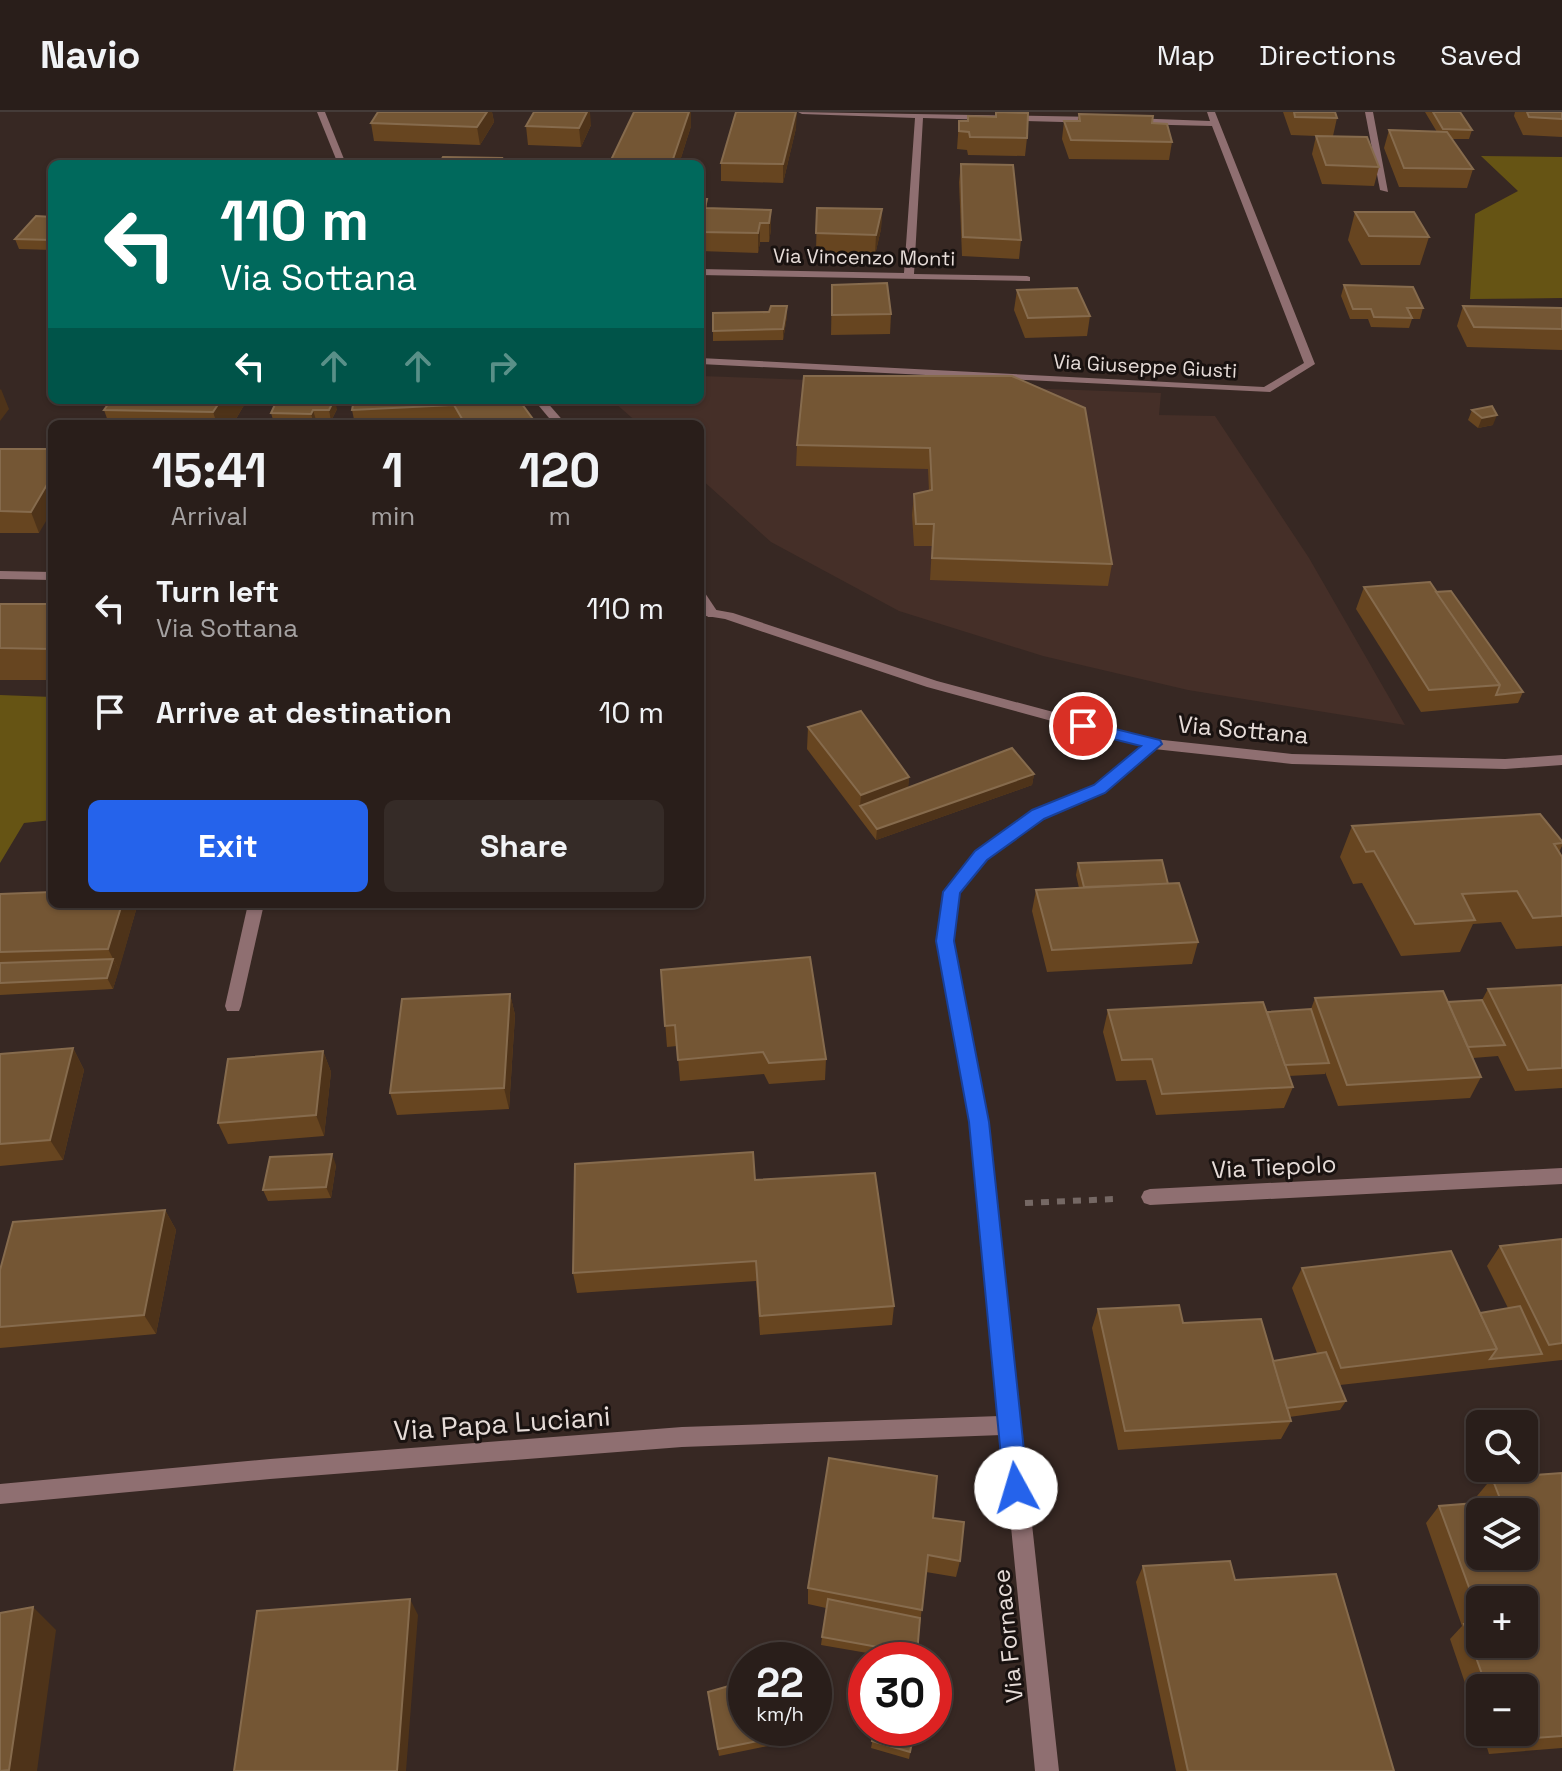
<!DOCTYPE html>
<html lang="en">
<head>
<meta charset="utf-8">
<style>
  body { margin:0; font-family:"Space Grotesk",sans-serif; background:#352b27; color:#f1f3f6; height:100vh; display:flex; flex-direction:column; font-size:30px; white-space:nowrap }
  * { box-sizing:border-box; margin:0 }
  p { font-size:26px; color:#a5a2a2 }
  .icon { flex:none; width:44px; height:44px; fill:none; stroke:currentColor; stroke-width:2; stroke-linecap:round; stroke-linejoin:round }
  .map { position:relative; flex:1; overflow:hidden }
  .details { position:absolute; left:48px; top:308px; width:656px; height:488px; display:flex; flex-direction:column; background:#291e1a; border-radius:12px; box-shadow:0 2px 6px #0004,0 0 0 2px #453c39 }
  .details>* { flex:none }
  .hud { position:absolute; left:48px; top:48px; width:656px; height:244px; border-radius:12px; box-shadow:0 2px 6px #0004,0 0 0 2px #453c39; background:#00695c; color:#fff; overflow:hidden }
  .fabs { position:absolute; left:1466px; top:1298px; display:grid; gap:16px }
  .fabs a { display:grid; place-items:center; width:72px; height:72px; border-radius:12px; background:#291e1a; box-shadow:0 2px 6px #0004,0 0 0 2px #453c39; font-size:40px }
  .speed { position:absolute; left:728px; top:1530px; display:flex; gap:16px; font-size:40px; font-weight:700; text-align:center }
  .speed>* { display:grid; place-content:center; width:104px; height:104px; border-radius:50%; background:#291e1a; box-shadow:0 2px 6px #0004,0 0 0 2px #453c39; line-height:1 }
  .speed small { font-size:20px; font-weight:400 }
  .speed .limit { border:12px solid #d22; background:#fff; color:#111 }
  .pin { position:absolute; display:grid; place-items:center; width:68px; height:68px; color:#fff; margin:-34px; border:4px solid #fff; border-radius:50%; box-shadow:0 2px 8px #0007 }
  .me { position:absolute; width:88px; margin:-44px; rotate:354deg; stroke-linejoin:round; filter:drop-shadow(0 0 6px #0008) }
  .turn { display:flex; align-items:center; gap:28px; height:168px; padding:0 40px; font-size:36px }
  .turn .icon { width:104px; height:104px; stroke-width:2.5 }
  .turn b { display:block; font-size:56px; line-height:68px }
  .lanes { display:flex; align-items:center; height:76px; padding:0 40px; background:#0003; justify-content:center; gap:40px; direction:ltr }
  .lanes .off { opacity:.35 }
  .eta { display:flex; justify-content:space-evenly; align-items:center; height:136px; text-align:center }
  .eta b { font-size:48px; font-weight:700; line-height:56px }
  .primary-button { display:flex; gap:16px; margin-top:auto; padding:16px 40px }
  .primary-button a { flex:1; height:92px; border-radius:12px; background:#2563eb; color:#fff; font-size:32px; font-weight:700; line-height:92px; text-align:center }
  .primary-button a+a { background:#352b27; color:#f1f3f6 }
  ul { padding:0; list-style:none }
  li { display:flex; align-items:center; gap:24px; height:104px; padding:0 40px }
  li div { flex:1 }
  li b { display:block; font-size:30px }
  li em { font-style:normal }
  header { display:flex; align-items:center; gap:48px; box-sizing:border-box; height:112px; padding:0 40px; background:#291e1a; border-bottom:2px solid #453c39 }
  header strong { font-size:38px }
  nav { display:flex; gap:44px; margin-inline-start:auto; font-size:28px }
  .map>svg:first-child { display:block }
  .built { fill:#452f28 }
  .green { fill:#665414 }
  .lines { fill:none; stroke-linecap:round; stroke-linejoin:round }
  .path { stroke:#756864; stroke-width:6; stroke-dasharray:8 8; stroke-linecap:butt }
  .service { fill:#8f6f71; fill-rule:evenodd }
  .minor { fill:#8f6f71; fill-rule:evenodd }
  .tertiary { fill:#8f6f71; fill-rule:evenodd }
  .wall { fill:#674520; fill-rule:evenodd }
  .shaded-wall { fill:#4e3319 }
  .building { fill:#745634; stroke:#866b4d; stroke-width:2; fill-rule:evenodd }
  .route { fill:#2563eb; stroke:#184099; stroke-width:2 }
  .labels { text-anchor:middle; stroke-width:6; stroke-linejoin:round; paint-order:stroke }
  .far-street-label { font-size:20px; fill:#e6dcd8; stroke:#191210 }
  .street-label { font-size:24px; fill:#e6dcd8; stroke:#191210 }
  .near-street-label { font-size:28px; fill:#e6dcd8; stroke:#191210 }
</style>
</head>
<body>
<header>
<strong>Navio</strong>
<nav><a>Map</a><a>Directions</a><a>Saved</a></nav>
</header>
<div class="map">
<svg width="1562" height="1659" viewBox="0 0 1562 1659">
  <rect width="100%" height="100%" fill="#372823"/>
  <!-- built -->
  <polygon class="built" points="701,264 1161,281 1159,303 1215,304 1309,446 1405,613 1188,578 1043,544 899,499 771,430 700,366 700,312 639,312 615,291 620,288 700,288"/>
  <!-- green -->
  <g class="green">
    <polygon points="1481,44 1562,45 1562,186 1470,187 1475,102 1518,79"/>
    <polygon points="0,583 52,585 52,708 24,711 0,751"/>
  </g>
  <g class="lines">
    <!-- path -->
    <polyline class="path" points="1025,1091 1115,1087"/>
    <!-- service -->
    <polygon class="service" points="1365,0 1373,0 1388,80 1380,78"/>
    <!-- minor -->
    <g class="minor">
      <polygon points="317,0 325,0 346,52 338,52"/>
      <polygon points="798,0 1099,5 1103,8 1099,11 923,6 914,162 1027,164 1030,165 1030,169 700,163 700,157 904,161 915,6 802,2"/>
      <polygon points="1207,0 1215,0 1315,252 1270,280 700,252 700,246 1264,275 1304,251 1212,14 1130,12 1126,9 1130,6 1210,9"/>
      <polygon points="534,288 545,288 566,312 554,312"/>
      <polygon points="700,480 705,481 719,502 718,505 708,505 700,493"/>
      <polygon points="1154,627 1161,632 1159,635 1104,680 1043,707 986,748 959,781 953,829 988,1010 1059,1659 1035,1659 1002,1323 682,1335 270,1367 0,1392 0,1372 270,1347 682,1315 1000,1304 970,1010 937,829 943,780 976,740 1033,699 1094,674"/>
      <polygon points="248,792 264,792 241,894 239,899 227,899 225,894"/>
      <polygon points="1562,1056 1562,1072 1150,1093 1144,1091 1141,1085 1144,1079 1150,1077"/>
    </g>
    <!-- tertiary -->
    <g class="tertiary">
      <polygon points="0,459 52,460 52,468 0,467"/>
      <polygon points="700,495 733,501 937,569 1154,627 1292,642 1505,647 1562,643 1562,653 1505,657 1292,652 1154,637 927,575 725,507 700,503"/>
    </g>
  </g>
  <!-- wall -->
  <g class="wall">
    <polygon points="378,0 492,0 494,10 480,33 374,29 371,11"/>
    <polygon points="1283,0 1335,0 1337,6 1333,24 1379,55 1374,74 1322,72 1312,42 1316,24 1291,23"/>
    <polygon points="1425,0 1460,0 1472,18 1469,27 1452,27 1473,57 1467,76 1399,75 1384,36 1389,18 1437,20"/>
    <polygon points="1515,0 1562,0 1562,25 1523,23 1514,4"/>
    <polygon points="1079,2 1152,11 1172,30 1169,48 1069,47 1062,27 1064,9 1078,9"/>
    <polygon points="959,9 1027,26 1025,44 968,43 967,38 957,37"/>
    <polygon points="591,13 581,35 528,33 526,14"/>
    <polygon points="691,14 679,52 612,52 611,48"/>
    <polygon points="796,16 783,71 721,69 721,51"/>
    <polygon points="961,52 1021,128 1019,147 962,144 959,70"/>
    <polygon points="700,87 707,87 707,97 771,98 771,117 769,130 760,130 758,141 700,139"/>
    <polygon points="817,96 882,97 881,117 875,143 816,140"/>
    <polygon points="1355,100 1429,125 1420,153 1361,153 1348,128"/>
    <polygon points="52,105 52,138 19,137 15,127"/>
    <polygon points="832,173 891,202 890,222 831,223"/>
    <polygon points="1344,173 1423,196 1420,207 1412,207 1409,216 1371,215 1368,207 1350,207 1341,184"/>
    <polygon points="1017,178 1090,204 1087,224 1025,226 1014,198"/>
    <polygon points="787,194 787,204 783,228 713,229 713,201 769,200"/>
    <polygon points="1463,194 1562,196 1562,238 1467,235 1457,214"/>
    <polygon points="1012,264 1112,452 1108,474 930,468 932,434 914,434 912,403 914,382 929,379 928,357 796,354 797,333"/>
    <polygon points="111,288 247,288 233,312 109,312 104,298"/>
    <polygon points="519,288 535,312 355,312 352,298"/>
    <polygon points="337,297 331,309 316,308 314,312 274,311 271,301"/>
    <polygon points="1472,298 1493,313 1478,316 1468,308"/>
    <polygon points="0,337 52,337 39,421 0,421"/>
    <polygon points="1364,475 1436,480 1523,580 1518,591 1421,600 1356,497"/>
    <rect x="0" y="492" width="52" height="76"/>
    <polygon points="808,615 909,665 908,675 1034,662 1032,673 876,728 807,637"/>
    <polygon points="1352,714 1562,729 1562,734 1559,740 1562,745 1562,834 1516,837 1501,810 1473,812 1460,840 1401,844 1362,771 1353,772 1340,745"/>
    <polygon points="1078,751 1168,772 1198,830 1192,852 1047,860 1032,799 1036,778 1079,776 1076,763"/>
    <polygon points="0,782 52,792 133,792 136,798 113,877 0,883"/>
    <polygon points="661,858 826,947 825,968 769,972 764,962 680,969 677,934 667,935"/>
    <polygon points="1562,873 1562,976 1515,979 1498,944 1473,946 1481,965 1470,986 1338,994 1325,960 1325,962 1289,964 1293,975 1284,996 1156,1003 1146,968 1116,969 1103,920 1108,898 1267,900 1311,897 1315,886 1448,890 1482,888 1488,877"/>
    <polygon points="510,882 515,903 509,997 397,1003 390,981"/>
    <polygon points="73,936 84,958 63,1048 0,1054 0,942"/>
    <polygon points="323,939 331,960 324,1024 228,1032 218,1011"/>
    <polygon points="336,1053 331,1086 268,1089 263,1078"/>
    <polygon points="755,1068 894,1194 892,1213 760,1223 756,1169 577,1181 573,1161"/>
    <polygon points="165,1098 176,1118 156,1222 0,1236 0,1158"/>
    <polygon points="1562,1127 1562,1248 1340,1273 1346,1289 1340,1298 1289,1305 1291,1309 1281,1327 1118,1338 1092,1216 1098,1197 1183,1211 1273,1249 1317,1241 1292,1176 1302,1156 1480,1201 1508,1196 1487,1154 1500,1134"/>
    <path d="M1562,1361V1636L1489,1642L1482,1620H1524V1576H1480V1615L1450,1527L1462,1514L1426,1411L1439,1394L1480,1391L1477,1384L1492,1366ZM1480,1488L1524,1532H1480Z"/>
    <polygon points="933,1406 960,1449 956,1465 926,1460 916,1548 908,1548 821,1533 826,1496 808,1492 808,1476"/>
    <polygon points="1143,1454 1235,1468 1394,1659 1176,1659 1136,1470"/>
    <polygon points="709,1587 787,1623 787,1630 719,1644"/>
    <polygon points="875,1616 915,1616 909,1647 871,1636"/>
  </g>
  <!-- shaded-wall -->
  <g class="shaded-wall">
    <polygon points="487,0 492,0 494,10 480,33 477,15"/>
    <polygon points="587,0 590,0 591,13 581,35 579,16"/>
    <polygon points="689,0 691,0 691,14 679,52 672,52"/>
    <polygon points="797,0 796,16 783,71 783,52"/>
    <polygon points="882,97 881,117 875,143 876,123"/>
    <polygon points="771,98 771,117 769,130 769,111"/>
    <polygon points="760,111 760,130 758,141 758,121"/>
    <polygon points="787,194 787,204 783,228 783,217"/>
    <polygon points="1,277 9,297 0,309 0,278"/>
    <polygon points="221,288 247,288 233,312 217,312 213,300"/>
    <polygon points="334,288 335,288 337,297 331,309 329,298"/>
    <polygon points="313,298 316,308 314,312 311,302"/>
    <polygon points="1497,303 1493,313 1478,316 1482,306"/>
    <polygon points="52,364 52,399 39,421 31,400"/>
    <polygon points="1034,662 1032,673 876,728 877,717"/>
    <polygon points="909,665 907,687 860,694 861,683"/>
    <polygon points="122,792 133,792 136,798 119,858 108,837"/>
    <polygon points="113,847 119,858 113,877 107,866"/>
    <polygon points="510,882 515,903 509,997 504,976"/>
    <polygon points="73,936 84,958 63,1048 50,1028"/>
    <polygon points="323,939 331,960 324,1024 316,1003"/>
    <polygon points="332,1042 336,1053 331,1086 326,1075"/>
    <polygon points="165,1098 176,1118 156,1222 144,1203"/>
    <polygon points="410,1487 418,1503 406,1659 397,1659"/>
    <polygon points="33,1495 56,1518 37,1659 11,1659 9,1658"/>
  </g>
  <!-- building -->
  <g class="building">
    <polygon points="378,0 487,0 477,15 371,11"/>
    <polygon points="534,0 587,0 579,16 526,14"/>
    <polygon points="634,0 689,0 672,50 611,48"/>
    <polygon points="736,0 796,0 783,52 721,51"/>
    <polygon points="996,0 1028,1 1027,26 970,25 969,20 959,19 959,9 968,9 968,4 996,5"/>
    <polygon points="1294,0 1335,0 1337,6 1295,5"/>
    <polygon points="1433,0 1460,0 1472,18 1443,17"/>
    <polygon points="1527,0 1562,0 1562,7 1529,5"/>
    <polygon points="1079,2 1153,4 1152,11 1167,12 1172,30 1071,28 1064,9 1080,9"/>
    <polygon points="1389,18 1447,20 1473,57 1404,56"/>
    <polygon points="1316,24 1367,25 1379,55 1326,53"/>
    <polygon points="443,45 502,46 500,52 439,52"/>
    <polygon points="961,52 1013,53 1021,128 963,125"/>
    <polygon points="700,87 707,87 705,96 771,98 769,111 760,111 758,121 700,120"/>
    <polygon points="817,96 882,97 876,123 816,121"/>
    <polygon points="1355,100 1414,100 1429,125 1369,124"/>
    <polygon points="36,104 52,105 52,128 15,127"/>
    <polygon points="887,171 891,202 832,203 832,173"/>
    <polygon points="1344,173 1413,175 1423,196 1407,196 1412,206 1374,205 1371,197 1353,197"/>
    <polygon points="1077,176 1090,204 1028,206 1017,178"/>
    <polygon points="771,194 787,194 783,217 713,219 713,201 769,200"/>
    <polygon points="1463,194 1562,196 1562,217 1474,215"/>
    <polygon points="804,264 1012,264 1085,296 1112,452 932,446 934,412 916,412 914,382 932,378 930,336 797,333"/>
    <polygon points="111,288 221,288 213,300 104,298"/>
    <polygon points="277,288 334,288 329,298 313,298 311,302 271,301"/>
    <polygon points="354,288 519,288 535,310 527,312 465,312 454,293 352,298"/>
    <polygon points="1492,294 1497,303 1482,306 1472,298"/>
    <polygon points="0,337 52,337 52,364 31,400 0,399"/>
    <polygon points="1430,470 1500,573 1429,578 1364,475"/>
    <polygon points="1451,479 1523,580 1496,583 1500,573 1436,480"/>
    <polygon points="0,492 52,492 52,537 0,536"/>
    <polygon points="861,599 909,665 861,683 808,615"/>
    <polygon points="1012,636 1034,662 877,717 860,694"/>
    <polygon points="1540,702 1562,729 1562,731 1554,732 1562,745 1562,804 1533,806 1517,779 1462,782 1475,808 1415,812 1374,739 1366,740 1352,714"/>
    <polygon points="1162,748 1168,772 1084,775 1078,751"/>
    <polygon points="1179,771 1198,830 1052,838 1036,778"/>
    <polygon points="52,780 52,792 122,792 108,837 0,840 0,782"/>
    <polygon points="810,845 826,947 769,951 763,940 678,948 675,913 665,914 661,858"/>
    <polygon points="113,847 107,866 0,871 0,851"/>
    <polygon points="1562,873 1562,956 1528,958 1488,877"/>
    <polygon points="1443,879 1481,965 1347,973 1315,886"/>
    <polygon points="510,882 504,976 390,981 402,887"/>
    <polygon points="1482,888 1505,933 1468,935 1448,890"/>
    <polygon points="1263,890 1293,975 1162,982 1152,947 1122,948 1108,898"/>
    <polygon points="1311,897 1329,951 1285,953 1267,900"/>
    <polygon points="73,936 50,1028 0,1032 0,942"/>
    <polygon points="323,939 316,1003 218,1011 228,947"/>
    <polygon points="753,1040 755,1068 875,1061 894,1194 760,1204 756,1149 573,1161 575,1052"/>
    <polygon points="332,1042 326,1075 263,1078 270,1045"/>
    <polygon points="165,1098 144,1203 0,1215 0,1158 13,1110"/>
    <polygon points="1562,1127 1562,1231 1549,1233 1500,1134"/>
    <polygon points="1451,1139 1497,1237 1341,1256 1302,1156"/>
    <polygon points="1179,1193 1183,1211 1261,1207 1291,1309 1125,1319 1098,1197"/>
    <polygon points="1520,1194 1542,1242 1490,1247 1497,1237 1480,1201"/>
    <polygon points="1326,1240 1346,1289 1287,1296 1273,1249"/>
    <polygon points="829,1346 937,1364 933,1406 964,1410 960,1449 928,1443 922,1498 808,1476"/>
    <path d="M1562,1361V1624L1506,1628L1503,1620H1524V1576H1487L1464,1512L1480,1511V1532H1524V1488H1480V1505L1439,1394L1501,1389L1492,1366ZM1480,1400H1524V1444H1480Z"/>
    <polygon points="1230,1449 1235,1468 1336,1462 1394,1659 1188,1659 1143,1454"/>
    <polygon points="410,1487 397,1659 234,1659 257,1499"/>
    <polygon points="828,1487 920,1506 917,1542 822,1525"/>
    <polygon points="33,1495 9,1658 0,1659 0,1501"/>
    <polygon points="746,1569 746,1616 786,1616 787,1623 718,1637 708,1580"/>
    <polygon points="875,1616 915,1616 910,1640 872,1629"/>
  </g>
  <!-- route -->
  <polygon class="route" points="1083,609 1160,628 1162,632 1105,681 1044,707 987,748 960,781 954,829 989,1010 1028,1376 1024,1384 1016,1387 1008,1384 1004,1376 969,1010 936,829 943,780 975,739 1032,698 1094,673 1141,634 1077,618 1077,611"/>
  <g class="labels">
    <!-- far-street labels -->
    <g class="far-street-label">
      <text transform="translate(864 145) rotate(1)" y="7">Via Vincenzo Monti</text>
      <text transform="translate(1145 254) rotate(3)" y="7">Via Giuseppe Giusti</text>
    </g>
    <!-- street labels -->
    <g class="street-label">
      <text transform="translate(1243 618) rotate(5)" y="8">Via Sottana</text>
      <text transform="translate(1274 1055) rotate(-3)" y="8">Via Tiepolo</text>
      <text transform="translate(1008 1524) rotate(-96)" y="8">Via Fornace</text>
    </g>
    <!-- near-street labels -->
    <g class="near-street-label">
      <text transform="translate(502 1311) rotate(-4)" y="10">Via Papa Luciani</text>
    </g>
  </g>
</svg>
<div class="fabs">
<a><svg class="icon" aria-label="search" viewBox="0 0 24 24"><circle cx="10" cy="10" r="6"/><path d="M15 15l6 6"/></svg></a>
<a><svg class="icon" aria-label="layers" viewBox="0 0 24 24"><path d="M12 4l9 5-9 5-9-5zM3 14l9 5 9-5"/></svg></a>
<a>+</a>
<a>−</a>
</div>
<div class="speed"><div>22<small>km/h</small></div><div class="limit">30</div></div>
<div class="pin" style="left:1083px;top:614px;background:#d93025"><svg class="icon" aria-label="arrive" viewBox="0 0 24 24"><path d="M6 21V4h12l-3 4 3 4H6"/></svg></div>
<svg class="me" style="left:1016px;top:1376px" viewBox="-20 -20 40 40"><circle r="19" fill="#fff"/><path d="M0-13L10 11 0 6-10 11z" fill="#2563eb"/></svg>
<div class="hud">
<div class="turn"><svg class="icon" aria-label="left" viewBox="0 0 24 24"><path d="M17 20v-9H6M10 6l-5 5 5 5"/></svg><div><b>110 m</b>Via Sottana</div></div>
<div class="lanes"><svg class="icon" aria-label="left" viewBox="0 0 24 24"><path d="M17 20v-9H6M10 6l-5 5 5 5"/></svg><svg class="icon off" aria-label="ahead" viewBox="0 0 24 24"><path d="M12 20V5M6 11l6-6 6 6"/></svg><svg class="icon off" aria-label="ahead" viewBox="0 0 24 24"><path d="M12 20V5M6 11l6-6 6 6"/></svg><svg class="icon off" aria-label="right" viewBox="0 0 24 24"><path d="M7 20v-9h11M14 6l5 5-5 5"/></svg></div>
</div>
<section class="details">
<div class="eta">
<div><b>15:41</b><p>Arrival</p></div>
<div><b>1</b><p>min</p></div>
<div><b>120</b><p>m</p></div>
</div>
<ul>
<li><svg class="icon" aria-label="left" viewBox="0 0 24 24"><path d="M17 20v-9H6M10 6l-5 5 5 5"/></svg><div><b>Turn left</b><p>Via Sottana</p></div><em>110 m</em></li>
<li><svg class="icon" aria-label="arrive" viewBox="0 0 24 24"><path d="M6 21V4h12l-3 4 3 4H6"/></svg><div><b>Arrive at destination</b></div><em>10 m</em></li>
</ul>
<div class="primary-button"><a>Exit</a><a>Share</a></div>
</section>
</div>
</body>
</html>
